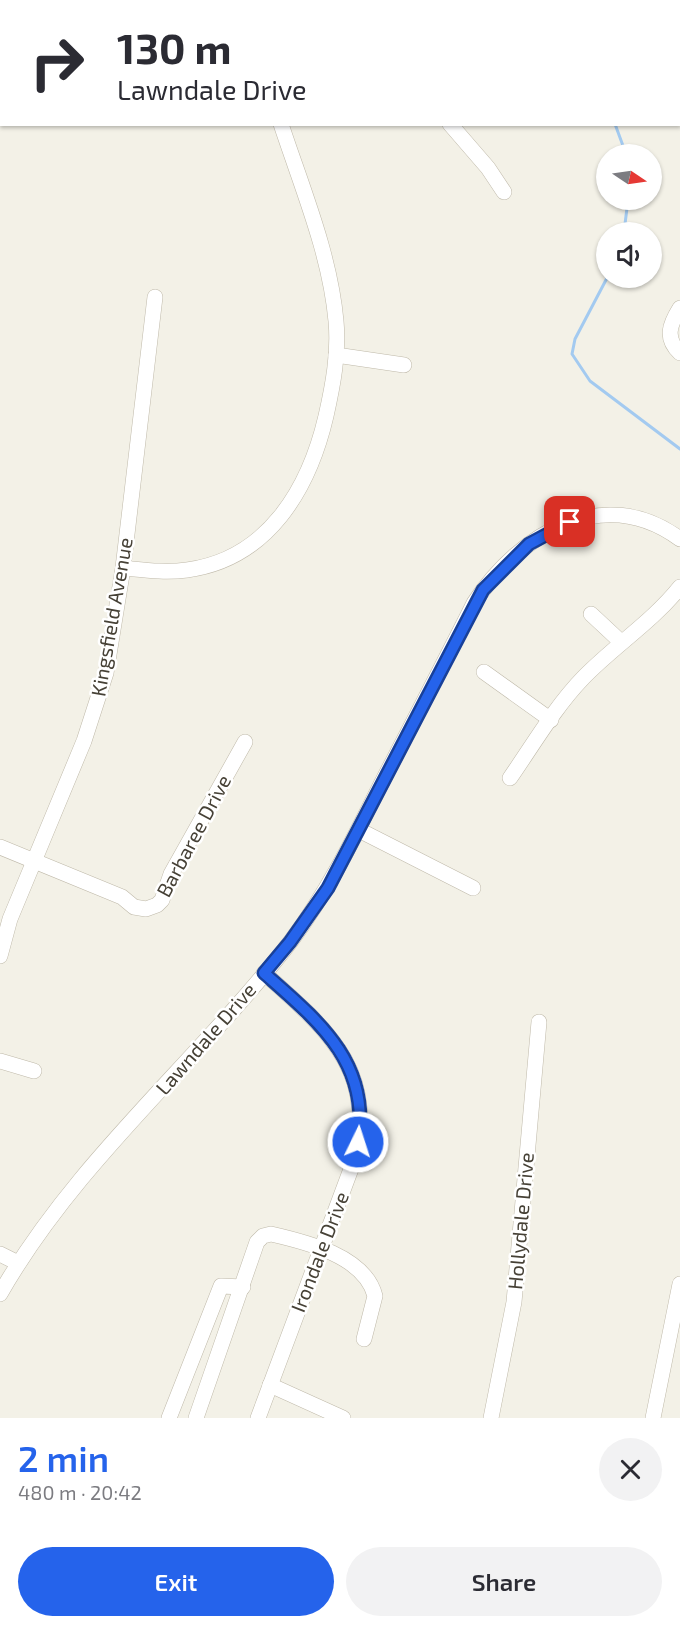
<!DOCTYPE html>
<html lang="en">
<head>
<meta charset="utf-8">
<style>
  body { margin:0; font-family:"Exo 2",sans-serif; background:#f2f2f3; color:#2b2b33; height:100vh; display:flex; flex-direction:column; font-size:22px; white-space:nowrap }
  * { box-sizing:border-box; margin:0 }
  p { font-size:20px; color:#7c7c81 }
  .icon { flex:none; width:33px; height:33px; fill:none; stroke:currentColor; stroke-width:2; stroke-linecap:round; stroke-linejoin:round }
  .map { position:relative; height:1418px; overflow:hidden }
  .panel { display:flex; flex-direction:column; background:#fff; flex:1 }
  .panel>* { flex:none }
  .hud { position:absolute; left:0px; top:0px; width:681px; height:126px; box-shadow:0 2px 4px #0004; background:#fff; color:#2b2b33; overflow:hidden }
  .needle { width:39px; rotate:103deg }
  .buttons { position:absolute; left:596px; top:144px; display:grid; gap:12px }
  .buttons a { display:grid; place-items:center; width:66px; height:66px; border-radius:50%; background:#fff; box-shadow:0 2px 4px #0004; font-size:30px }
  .pin { position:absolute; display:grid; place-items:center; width:51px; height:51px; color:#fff; margin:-26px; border-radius:12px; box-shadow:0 3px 9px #0006 }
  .me { position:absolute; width:66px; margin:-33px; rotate:4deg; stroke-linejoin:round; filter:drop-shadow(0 0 4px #0008) }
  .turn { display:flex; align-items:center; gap:21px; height:126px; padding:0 18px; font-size:27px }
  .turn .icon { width:78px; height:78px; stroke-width:2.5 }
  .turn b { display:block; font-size:42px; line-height:51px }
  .round { display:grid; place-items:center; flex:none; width:63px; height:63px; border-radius:32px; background:#f2f2f3 }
  .overview { display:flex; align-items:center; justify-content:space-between; height:102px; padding:0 18px }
  h1 { font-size:36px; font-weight:600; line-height:45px; color:#2563eb }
  .primary-button { display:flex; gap:12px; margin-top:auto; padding:12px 18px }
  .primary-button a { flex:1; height:69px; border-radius:36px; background:#2563eb; color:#fff; font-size:24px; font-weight:600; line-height:69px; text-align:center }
  .primary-button a+a { background:#f2f2f3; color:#2b2b33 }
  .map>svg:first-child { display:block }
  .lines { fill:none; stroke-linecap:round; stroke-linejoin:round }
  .stream { stroke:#a3caf0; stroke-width:3 }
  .minor-casing { stroke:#bfb9a9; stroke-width:16 }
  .minor { stroke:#fff; stroke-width:15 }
  .route-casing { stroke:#184099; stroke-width:15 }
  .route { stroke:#2563eb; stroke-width:10 }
  .labels { text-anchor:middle; stroke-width:5; stroke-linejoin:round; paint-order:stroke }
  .street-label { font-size:20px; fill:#464136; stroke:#fff }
</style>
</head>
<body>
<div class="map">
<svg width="680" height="1418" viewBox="0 0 680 1418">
  <rect width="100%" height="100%" fill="#f3f1e7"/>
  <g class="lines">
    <!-- stream -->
    <g class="stream">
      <polyline points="560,0 560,2"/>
      <polyline points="615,124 626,154"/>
      <polyline points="624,232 628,200"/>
      <polyline points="607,278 575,339 572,354 590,381 680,449"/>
    </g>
    <!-- minor casing -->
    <g class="minor-casing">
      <g id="minor">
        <polyline points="237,0 237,2"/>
        <polyline points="394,0 395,2"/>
        <polyline points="648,0 648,2"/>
        <polyline points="661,2 664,0"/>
        <polyline points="680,67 680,69"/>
        <polyline points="450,124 488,168 504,192"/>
        <path d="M680,308C670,324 664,338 680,353"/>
        <polyline points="336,355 404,365"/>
        <path d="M123,568C144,570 165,573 187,570C268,559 309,489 326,416C333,385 339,353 336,321C330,254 302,188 281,124"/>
        <polyline points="591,614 621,642"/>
        <polyline points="484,672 551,720"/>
        <path d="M510,778C533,745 555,707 583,678C614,646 652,622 680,587"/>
        <polyline points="359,830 473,888"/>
        <polyline points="0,847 122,897 134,907 146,909 157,905 162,900 171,874 245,742"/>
        <polyline points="0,956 10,919 84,741 106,673 123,568 155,297"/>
        <polyline points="0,1061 34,1071"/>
        <polyline points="0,1254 18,1263"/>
        <path d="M0,1294C76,1161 198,1061 291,941C327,893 352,842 379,788C411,726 443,665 474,603C520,533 604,483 680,539"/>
        <polyline points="270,1385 343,1418"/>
        <polyline points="169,1418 221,1286 243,1287"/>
        <path d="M196,1418L257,1242L263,1236L271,1234C306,1242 365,1256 375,1296L364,1339"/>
        <path d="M258,1418L351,1169C381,1073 329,1031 264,973"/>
        <polyline points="491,1418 514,1302 539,1022"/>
        <polyline points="653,1418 680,1284"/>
      </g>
    </g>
    <!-- minor -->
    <use href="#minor" class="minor"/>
  </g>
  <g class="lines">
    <!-- route casing -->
    <g class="route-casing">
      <path id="route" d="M358,1142C371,1062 317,1020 264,973L290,942L328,888L483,590L529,544L570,522"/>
    </g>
    <!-- route -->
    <use href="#route" class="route"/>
  </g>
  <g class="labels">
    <!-- street labels -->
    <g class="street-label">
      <text transform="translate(112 617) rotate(-80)" y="7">Kingsfield Avenue</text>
      <text transform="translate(194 836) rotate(-62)" y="7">Barbaree Drive</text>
      <text transform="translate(206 1039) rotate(-49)" y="7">Lawndale Drive</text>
      <text transform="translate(521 1221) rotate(-85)" y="7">Hollydale Drive</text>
      <text transform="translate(320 1252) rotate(-69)" y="7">Irondale Drive</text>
    </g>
  </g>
</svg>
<div class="buttons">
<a><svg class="needle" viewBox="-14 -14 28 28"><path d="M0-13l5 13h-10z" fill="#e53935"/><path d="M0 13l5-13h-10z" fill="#7c7c81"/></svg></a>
<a><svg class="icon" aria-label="sound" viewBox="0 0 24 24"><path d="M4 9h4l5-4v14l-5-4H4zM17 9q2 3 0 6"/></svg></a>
</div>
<div class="pin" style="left:570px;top:522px;background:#d93025"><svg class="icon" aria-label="arrive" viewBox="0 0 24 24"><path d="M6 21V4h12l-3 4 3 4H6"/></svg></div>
<svg class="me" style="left:358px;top:1142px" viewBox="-20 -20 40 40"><circle r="17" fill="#2563eb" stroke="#fff" stroke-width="3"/><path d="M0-11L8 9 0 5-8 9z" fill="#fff"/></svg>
<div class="hud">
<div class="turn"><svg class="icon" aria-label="right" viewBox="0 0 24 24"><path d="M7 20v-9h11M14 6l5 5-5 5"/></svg><div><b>130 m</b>Lawndale Drive</div></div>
</div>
</div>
<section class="panel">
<div class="overview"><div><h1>2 min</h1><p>480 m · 20:42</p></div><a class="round"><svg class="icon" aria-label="close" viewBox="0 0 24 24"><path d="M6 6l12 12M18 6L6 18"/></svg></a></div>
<div class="primary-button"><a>Exit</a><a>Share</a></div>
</section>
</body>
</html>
